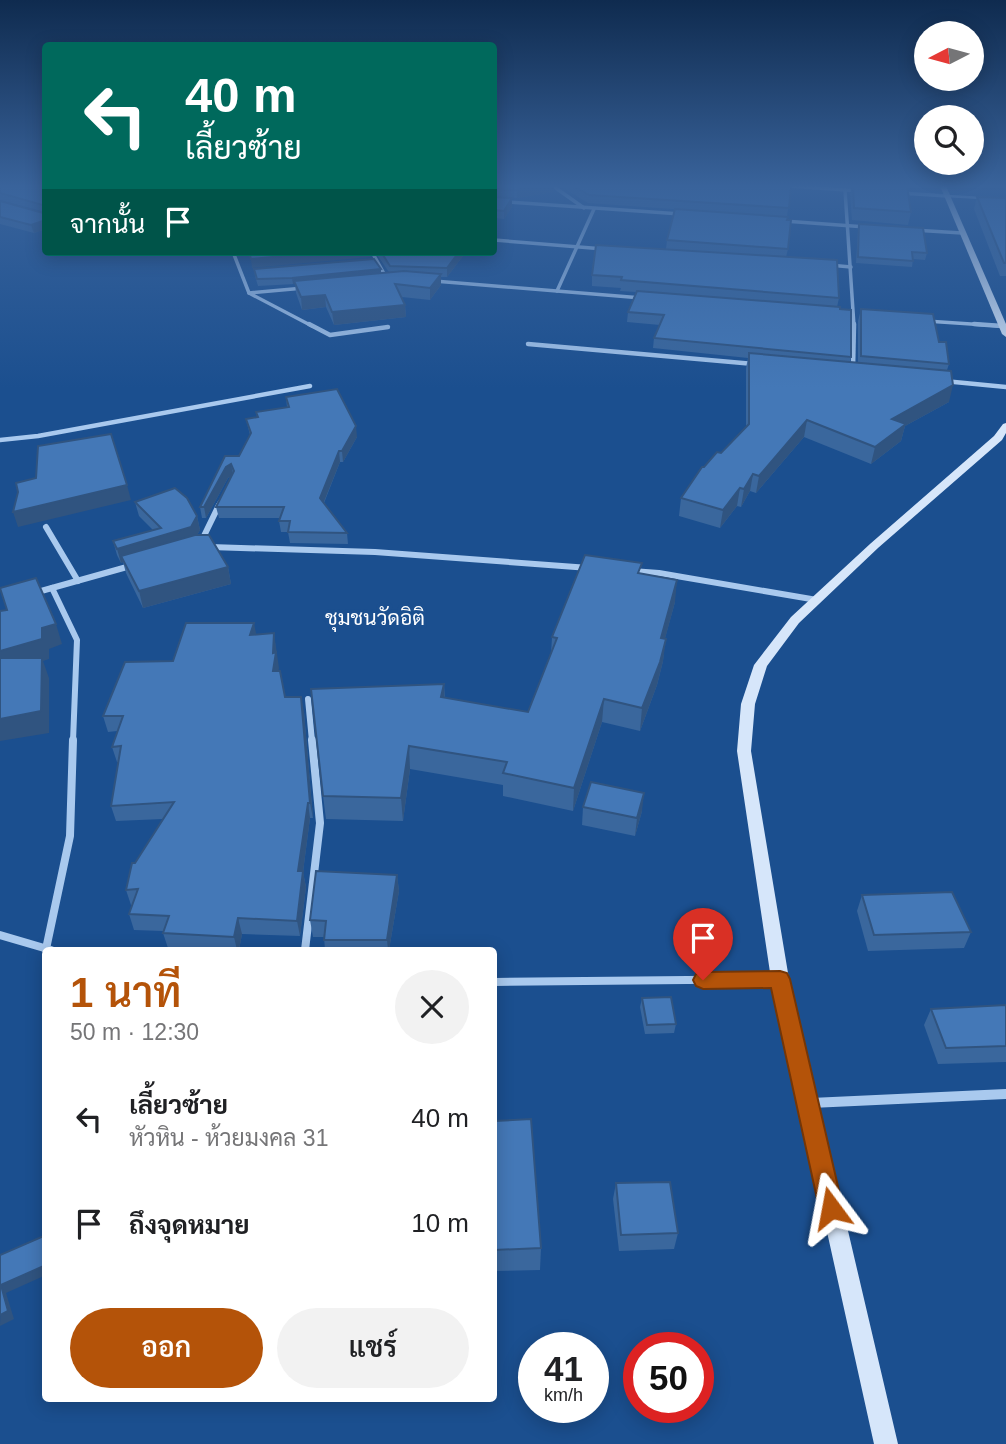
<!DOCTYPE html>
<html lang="th">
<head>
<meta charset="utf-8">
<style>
  body { margin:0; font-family:Arial,Sarabun,sans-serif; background:#f2f2f2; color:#202124; height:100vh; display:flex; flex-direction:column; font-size:26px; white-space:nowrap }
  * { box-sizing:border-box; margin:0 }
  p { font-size:23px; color:#757577 }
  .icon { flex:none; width:38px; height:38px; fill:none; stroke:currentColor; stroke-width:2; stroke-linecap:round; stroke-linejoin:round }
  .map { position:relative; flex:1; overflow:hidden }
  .drawer { position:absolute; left:42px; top:947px; width:455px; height:455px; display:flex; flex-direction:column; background:#fff; border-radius:7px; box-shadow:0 4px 18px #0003 }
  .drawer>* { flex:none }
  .top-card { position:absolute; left:42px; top:42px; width:455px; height:214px; border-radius:7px; box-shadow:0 4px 18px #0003; background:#00695c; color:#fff; overflow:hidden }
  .needle { width:46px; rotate:264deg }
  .controls { position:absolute; left:914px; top:21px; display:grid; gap:14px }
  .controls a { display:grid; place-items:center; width:70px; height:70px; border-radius:50%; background:#fff; box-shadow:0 4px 18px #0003; font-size:35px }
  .speed { position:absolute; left:518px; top:1332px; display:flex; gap:14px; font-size:35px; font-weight:700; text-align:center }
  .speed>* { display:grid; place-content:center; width:91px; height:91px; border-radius:50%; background:#fff; box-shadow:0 4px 18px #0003; line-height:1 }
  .speed small { font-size:18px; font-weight:400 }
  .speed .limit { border:10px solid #d22; background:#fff; color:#111 }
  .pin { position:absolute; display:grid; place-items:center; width:60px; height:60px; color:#fff; margin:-72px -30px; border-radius:50% 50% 50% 0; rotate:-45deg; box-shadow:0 0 7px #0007 }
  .pin .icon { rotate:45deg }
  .me { position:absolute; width:77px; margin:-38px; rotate:347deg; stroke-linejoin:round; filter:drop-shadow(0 0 5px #0008) }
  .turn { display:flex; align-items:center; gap:24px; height:147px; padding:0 28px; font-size:32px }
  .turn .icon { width:91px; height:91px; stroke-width:2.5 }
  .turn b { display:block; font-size:49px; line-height:60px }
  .then { display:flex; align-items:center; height:66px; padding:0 28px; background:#0003; gap:14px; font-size:26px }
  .round { display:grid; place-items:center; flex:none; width:74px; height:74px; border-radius:37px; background:#f2f2f2 }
  .overview { display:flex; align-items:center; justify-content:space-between; height:119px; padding:0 28px }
  h1 { font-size:42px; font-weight:600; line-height:52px; color:#b45309 }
  .button { display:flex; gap:14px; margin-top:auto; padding:14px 28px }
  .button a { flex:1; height:80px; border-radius:42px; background:#b45309; color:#fff; font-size:28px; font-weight:600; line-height:80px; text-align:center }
  .button a+a { background:#f2f2f2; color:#202124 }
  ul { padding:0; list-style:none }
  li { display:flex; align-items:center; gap:21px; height:105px; padding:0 28px }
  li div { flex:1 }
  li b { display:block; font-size:26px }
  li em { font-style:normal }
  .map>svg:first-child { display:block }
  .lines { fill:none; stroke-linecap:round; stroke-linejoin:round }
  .service { stroke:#a9c9ee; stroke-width:2.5 }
  .minor-far4 { stroke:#a9c9ee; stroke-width:3.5 }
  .minor-far3 { stroke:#a9c9ee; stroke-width:4.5 }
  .minor-far2 { stroke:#a9c9ee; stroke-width:6 }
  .minor-far1 { stroke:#a9c9ee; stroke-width:8 }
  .minor { stroke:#a9c9ee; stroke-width:10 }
  .secondary { fill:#d6e6fa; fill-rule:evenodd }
  .wall { fill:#3a679d }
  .shaded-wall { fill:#305480 }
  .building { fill:#4478b7; stroke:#305480; stroke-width:2 }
  .route { fill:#b45309; stroke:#753606; stroke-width:2 }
  .labels { text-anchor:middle; stroke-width:7; stroke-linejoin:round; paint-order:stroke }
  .neighbourhood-label { font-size:21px; fill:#fff; stroke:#1b4f8f }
</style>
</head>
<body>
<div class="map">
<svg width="1006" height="1444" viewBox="0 0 1006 1444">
  <rect width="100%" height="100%" fill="#1b4f8f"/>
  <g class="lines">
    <!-- service -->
    <polyline class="service" points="947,196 982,198"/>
    <!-- minor-far4 -->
    <g class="minor-far4">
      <polyline points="553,186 584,208"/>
      <polyline points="788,186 861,191"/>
      <polyline points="845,190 854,326"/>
      <polyline points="900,193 947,196"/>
      <polyline points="494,201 681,214"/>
      <polyline points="784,221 866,227"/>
      <polyline points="913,230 962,233"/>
      <polyline points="494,240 604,249"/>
      <polyline points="233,252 249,293 312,326"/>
      <polyline points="372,252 387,279"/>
      <polyline points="829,265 851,267"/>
      <polyline points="434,281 642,298"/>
      <polyline points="557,291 594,209"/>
      <polyline points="249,293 304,288"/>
      <polyline points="926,321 1001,326"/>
    </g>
    <!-- minor-far3 -->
    <g class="minor-far3">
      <polyline points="309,324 330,335 388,327"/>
      <polyline points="974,324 1002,326"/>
      <polyline points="528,344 754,364"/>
      <polyline points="853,369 854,324"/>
      <polyline points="944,381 1006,387"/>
      <polyline points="0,440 38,436 310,386"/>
      <polyline points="218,506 220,502"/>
    </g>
    <!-- minor-far2 -->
    <g class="minor-far2">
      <polyline points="46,527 78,581"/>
      <polyline points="201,542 219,505"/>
      <polyline points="210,547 375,552 589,568"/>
      <polyline points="632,571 659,573 817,600"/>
      <polyline points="52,588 77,640 73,741"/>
      <polyline points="34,593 134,565"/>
      <polyline points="308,699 312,741"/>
    </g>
    <!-- minor-far1 -->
    <g class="minor-far1">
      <polyline points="0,935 51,950"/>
      <polyline points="46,949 70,836 73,740"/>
      <polyline points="305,950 320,823 312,740"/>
      <polyline points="494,982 779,979"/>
    </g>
    <!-- minor -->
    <polyline class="minor" points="811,1103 1006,1094"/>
    <!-- secondary -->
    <g class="secondary">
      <polygon points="940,186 946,186 1006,324 1006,337 1002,334"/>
      <polygon points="1006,423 1006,433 1002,440 878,548 799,623 767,666 755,704 751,751 789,979 898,1444 874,1444 771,979 737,751 741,704 754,665 791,617 870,544 994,436 1003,424"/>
    </g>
  </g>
  <!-- wall -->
  <g class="wall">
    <polygon points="0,186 46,186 46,229 34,233 0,224 0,201 43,213 45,212 0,200"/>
    <polygon points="494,186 554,186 553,192 517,198 506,198 512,207 504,219 494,218"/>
    <polygon points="560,186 791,186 787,217 588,203"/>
    <polygon points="852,186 907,186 911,212 908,225 852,220 850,194"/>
    <polygon points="977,197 1006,198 1006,276 1000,276 974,209"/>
    <polygon points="859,224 927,253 925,260 913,259 912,267 856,263 858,230"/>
    <polygon points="667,240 788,249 786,257 839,298 837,307 851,357 850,362 858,362 858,321 861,309 939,342 949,364 947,370 949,402 905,426 901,441 871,464 804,437 756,493 750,491 741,507 737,506 720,528 679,516 681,498 704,467 721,453 746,427 746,368 748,358 653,348 654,338 660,325 627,322 628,312 636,292 620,291 621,288 592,286 592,275 666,249"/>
    <polygon points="375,252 466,252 447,277 441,277 441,285 430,300 402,297 405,305 406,317 334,325 326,307 302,310 296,293 295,284 258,286 255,276 254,269 381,269 381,273 389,272"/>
    <polygon points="286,397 357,437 343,462 340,462 324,503 347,533 348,544 290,543 288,532 281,532 279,521 280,518 219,518 216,507 232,476 228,478 206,518 202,518 200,507 225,456 239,456 250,435 246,419 257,417 256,412 287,407"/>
    <polygon points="135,502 197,516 200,530 197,535 228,567 231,584 143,608 126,573 123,562 121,563 117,555 113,541 153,530 139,516"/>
    <polygon points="641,573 675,602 665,638 663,661 657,685 640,731 602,722 573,811 503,796 503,785 410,769 403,821 326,819 323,796 444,684 445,698 528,712 551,654 552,637"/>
    <polygon points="274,633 278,671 285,697 304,712 313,818 310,818 303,872 306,887 300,936 242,934 239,950 199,950 168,948 163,933 163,931 134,930 129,914 132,905 131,905 126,890 135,863 163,819 116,821 111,806 118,762 117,762 112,747 117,731 108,732 103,716 173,661 256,635"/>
    <polygon points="583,807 642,811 635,836 582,825"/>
    <polygon points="397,875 399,891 389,950 325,950 324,937 313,937 310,920"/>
    <polygon points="862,895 971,932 964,948 868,951 857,911"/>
    <polygon points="642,998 676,1024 674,1033 645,1034 640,1007"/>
    <polygon points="1006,1005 1006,1062 938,1064 924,1025 931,1009"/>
    <polygon points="494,1121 541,1248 540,1270 494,1271"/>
    <polygon points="616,1183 678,1233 674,1249 619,1251 613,1199"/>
  </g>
  <!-- shaded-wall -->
  <g class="shaded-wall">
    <polygon points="538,186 554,186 553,192 517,198 517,190"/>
    <polygon points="512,198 512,207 504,219 504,211"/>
    <polygon points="46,220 46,229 34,233 31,225"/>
    <polygon points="326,252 370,252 370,257 252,268 251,259"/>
    <polygon points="459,252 466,252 447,277 447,268"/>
    <polygon points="381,269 381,276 294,281 295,284 293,284 292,278"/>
    <polygon points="441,274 441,285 430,300 430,288"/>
    <polygon points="325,295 326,307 302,310 301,297"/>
    <polygon points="405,305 406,317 334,325 332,312"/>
    <polygon points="953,385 949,402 905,426 901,441 871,464 875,447 892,419"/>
    <polygon points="807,420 804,437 756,493 759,476"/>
    <polygon points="356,426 357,437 343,462 342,451"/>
    <polygon points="339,451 340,462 321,509 320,498"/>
    <polygon points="231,464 233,475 228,478 206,518 204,507 226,467"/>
    <polygon points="753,474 750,491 741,507 744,489"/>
    <polygon points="127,485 131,500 18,527 13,512"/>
    <polygon points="740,488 737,506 720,528 723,510"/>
    <polygon points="197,516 200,530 194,541 121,556 123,562 121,563 117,549"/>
    <polygon points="228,567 231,584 143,608 139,591"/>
    <polygon points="677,580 675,602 659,661 661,638"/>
    <polygon points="254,623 257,638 250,635"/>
    <polygon points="56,624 62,644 49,649 49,659 43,661 49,678 49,733 0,741 0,651 42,628"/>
    <polygon points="274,633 279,668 276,686 273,671"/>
    <polygon points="666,639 663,661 657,685 640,731 642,708"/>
    <polygon points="444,684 445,707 441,697"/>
    <polygon points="301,697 304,712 313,818 310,803"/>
    <polygon points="604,699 602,722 573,811 574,788"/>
    <polygon points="409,746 410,769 403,821 401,798"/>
    <polygon points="644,793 642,811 635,836 637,818"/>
    <polygon points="308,803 310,818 303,872 306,887 300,936 297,921 298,871"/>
    <polygon points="397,875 399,891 389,950 388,950 387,940"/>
    <polygon points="238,918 242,934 239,950 237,950 234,937"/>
    <polygon points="46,1265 46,1275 6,1293 14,1319 0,1326 1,1285"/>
  </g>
  <!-- building -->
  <g class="building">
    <polygon points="0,186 46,186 46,206 0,193"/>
    <polygon points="494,186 538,186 517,190 494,189"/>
    <polygon points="574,186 791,186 789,208 589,195"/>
    <polygon points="853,186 907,186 911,212 854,208"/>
    <polygon points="494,197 512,198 504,211 494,210"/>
    <polygon points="977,197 1006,198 1006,263 1004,263"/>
    <polygon points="0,201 43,213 46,212 46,220 31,225 0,217"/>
    <polygon points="675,209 788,217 787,220 791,220 788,249 667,240"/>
    <polygon points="859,224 923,228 927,253 912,252 913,261 858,257"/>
    <polygon points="596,245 837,260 839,298 621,280 622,277 592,275"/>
    <polygon points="249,252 326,252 251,259"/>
    <polygon points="381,252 459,252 447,268 390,266"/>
    <polygon points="374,259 381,269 292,278 257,279 254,269"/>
    <polygon points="404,271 441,274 430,288 395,284 405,305 332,312 325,295 301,297 294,281"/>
    <polygon points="637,291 840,307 840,309 851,310 851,357 654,338 664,315 628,312"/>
    <polygon points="861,309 933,314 939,342 946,342 949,364 861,356"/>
    <polygon points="749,353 951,371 953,385 892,419 906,424 875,447 807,420 759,476 753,474 744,489 740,488 723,510 681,498 702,467 704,467 717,452 721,453 749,424"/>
    <polygon points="337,389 356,426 342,451 339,451 320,498 347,533 288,532 290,521 279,521 284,507 216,507 234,471 231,464 226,467 204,507 200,507 225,456 239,456 251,433 246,419 258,417 256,412 289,407 286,397"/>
    <polygon points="111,434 127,485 13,512 18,492 16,483 36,478 38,446"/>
    <polygon points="175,488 187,498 197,516 191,527 117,549 113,541 161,528 135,502"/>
    <polygon points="195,535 209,535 228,567 139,591 121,556"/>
    <polygon points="585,555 642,563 638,573 677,580 661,638 666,639 660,662 642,708 604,699 574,788 503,773 507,762 409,746 401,798 323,796 311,689 444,684 441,697 528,712 557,638 552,637"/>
    <polygon points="36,578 56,624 42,628 42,639 0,651 0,611 7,610 0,588"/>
    <polygon points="186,623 254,623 250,635 274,633 273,653 276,652 273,671 280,671 285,697 301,697 310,803 308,803 298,871 303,871 297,921 238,918 234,937 163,933 169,916 129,914 138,889 126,890 132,863 135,863 174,802 111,806 121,746 112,747 123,716 103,716 125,662 173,661"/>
    <polygon points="0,658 42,658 41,711 0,719"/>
    <polygon points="591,782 644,793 637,818 583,807"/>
    <polygon points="316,871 397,875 387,940 324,940 326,921 310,920"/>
    <polygon points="952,892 971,932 874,935 862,895"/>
    <polygon points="671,997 676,1024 647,1025 642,998"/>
    <polygon points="1006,1005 1006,1046 946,1048 931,1009"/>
    <polygon points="531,1119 541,1248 494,1250 494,1121"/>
    <polygon points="670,1182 678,1233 621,1235 616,1183"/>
    <polygon points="46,1235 46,1265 1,1285 8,1311 0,1315 0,1255"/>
  </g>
  <!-- sky -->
  <linearGradient id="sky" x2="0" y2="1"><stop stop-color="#0f2b4f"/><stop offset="0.48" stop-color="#39639b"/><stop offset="1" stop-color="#39639b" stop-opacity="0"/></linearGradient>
  <rect width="1006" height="388" fill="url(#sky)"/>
  <!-- route -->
  <polygon class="route" points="780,971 787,973 790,979 843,1208 840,1217 831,1220 823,1217 819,1208 771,988 703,989 696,986 693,980 696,974 703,972"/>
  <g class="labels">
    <!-- neighbourhood labels -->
    <g class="neighbourhood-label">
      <text x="375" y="625">ชุมชนวัดอิติ</text>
    </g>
  </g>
</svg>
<div class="controls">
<a><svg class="needle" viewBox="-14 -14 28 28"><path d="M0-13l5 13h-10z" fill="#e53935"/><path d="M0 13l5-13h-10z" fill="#757577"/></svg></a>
<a><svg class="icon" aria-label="search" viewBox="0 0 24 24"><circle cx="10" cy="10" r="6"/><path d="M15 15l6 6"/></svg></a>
</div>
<div class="speed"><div>41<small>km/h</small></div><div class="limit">50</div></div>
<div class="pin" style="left:703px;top:980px;background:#d93025"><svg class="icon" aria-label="arrive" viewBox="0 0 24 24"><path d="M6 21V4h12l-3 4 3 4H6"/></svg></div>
<svg class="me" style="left:831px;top:1208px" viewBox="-20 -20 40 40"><path d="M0-17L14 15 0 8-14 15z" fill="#b45309" stroke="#fff" stroke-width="4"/></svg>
<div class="top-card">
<div class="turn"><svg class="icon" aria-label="left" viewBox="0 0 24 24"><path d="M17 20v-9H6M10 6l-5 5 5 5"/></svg><div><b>40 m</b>เลี้ยวซ้าย</div></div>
<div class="then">จากนั้น<svg class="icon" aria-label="arrive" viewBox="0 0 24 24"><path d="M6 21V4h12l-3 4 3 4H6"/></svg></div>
</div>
<section class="drawer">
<div class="overview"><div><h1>1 นาที</h1><p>50 m · 12:30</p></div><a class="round"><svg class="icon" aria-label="close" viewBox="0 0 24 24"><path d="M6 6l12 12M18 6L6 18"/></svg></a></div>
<ul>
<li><svg class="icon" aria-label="left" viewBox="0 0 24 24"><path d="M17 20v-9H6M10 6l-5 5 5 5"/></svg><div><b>เลี้ยวซ้าย</b><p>หัวหิน - ห้วยมงคล 31</p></div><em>40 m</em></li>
<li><svg class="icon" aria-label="arrive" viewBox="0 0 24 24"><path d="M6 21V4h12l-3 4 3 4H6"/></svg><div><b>ถึงจุดหมาย</b></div><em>10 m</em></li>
</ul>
<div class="button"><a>ออก</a><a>แชร์</a></div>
</section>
</div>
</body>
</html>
